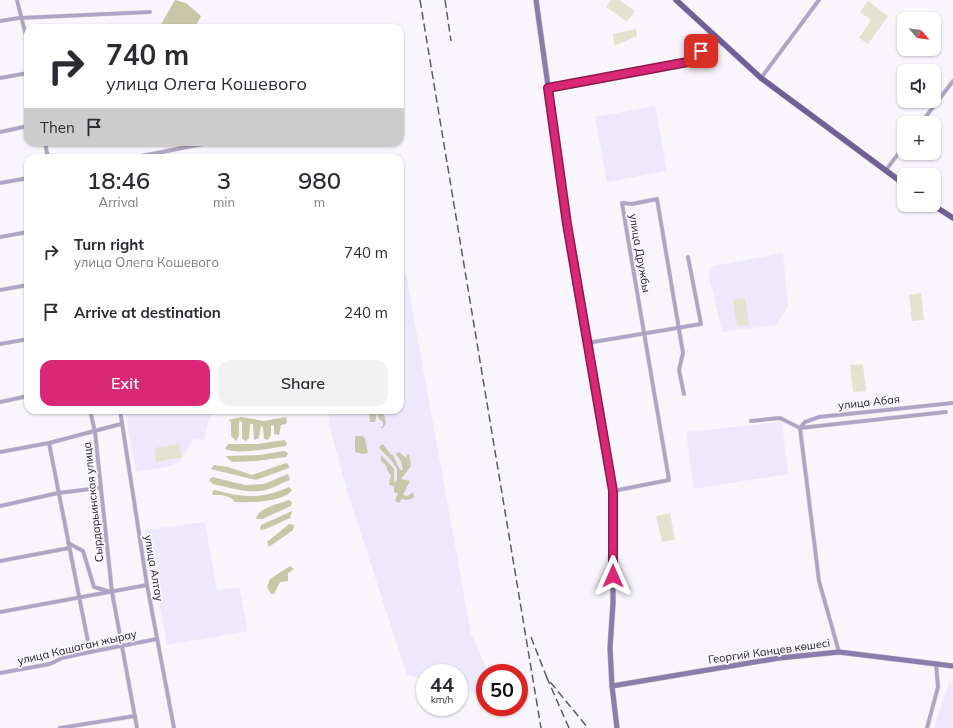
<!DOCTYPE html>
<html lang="en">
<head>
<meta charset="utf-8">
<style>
  body { margin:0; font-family:Mulish,sans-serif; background:#f2f2f3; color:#2b2b33; height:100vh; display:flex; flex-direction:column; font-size:15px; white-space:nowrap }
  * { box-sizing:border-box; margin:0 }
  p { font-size:13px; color:#7c7c81 }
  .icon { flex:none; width:22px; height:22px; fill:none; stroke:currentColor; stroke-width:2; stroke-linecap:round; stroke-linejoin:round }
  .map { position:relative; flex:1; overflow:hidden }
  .details { position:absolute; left:24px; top:154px; width:380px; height:260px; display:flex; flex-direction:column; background:#fff; border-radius:12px; box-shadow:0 1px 3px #0004 }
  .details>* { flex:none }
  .guide { position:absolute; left:24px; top:24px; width:380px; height:122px; border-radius:12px; box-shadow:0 1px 3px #0004; background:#fff; color:#2b2b33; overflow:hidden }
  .needle { width:26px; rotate:119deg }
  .tools { position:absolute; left:897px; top:12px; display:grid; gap:8px }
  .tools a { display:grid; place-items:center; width:44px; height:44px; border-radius:8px; background:#fff; box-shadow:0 1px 3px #0004; font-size:20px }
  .speed { position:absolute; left:416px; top:664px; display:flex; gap:8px; font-size:20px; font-weight:700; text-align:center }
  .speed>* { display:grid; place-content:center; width:52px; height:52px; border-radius:50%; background:#fff; box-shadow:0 1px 3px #0004; line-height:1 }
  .speed small { font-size:10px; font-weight:400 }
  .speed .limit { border:6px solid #d22; background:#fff; color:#111 }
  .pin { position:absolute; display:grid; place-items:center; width:34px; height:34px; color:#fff; margin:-17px; border-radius:8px; box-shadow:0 2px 6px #0006 }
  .me { position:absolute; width:44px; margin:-22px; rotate:0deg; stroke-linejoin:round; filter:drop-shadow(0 0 3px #0008) }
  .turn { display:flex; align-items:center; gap:14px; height:84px; padding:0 16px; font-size:18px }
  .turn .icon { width:52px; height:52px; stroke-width:2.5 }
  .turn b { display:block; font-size:28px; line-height:34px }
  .then { display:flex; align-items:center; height:38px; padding:0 16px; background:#0003; gap:8px; font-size:15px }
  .eta { display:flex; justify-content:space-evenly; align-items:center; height:68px; text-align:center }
  .eta b { font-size:24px; font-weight:600; line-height:28px }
  .primary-button { display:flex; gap:8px; margin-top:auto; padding:8px 16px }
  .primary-button a { flex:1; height:46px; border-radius:12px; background:#db2777; color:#fff; font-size:16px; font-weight:600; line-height:46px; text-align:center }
  .primary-button a+a { background:#f2f2f3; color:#2b2b33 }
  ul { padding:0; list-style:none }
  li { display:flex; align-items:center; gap:12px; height:60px; padding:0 16px }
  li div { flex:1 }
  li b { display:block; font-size:15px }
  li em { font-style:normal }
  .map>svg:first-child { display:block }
  .built { fill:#ede8fd }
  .green { fill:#e3e3cf }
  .water { fill:#c8c7a7 }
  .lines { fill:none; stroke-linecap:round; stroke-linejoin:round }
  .street-casing { stroke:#d2d0d7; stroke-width:4.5 }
  .secondary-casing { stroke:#d2d0d7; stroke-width:6 }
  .primary-casing { stroke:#d2d0d7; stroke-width:6 }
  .street { stroke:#aea5c5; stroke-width:3.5 }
  .secondary { stroke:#8a7dab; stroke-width:5 }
  .primary { stroke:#716098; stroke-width:5.5 }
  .rail { stroke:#5d5b64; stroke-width:1.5; stroke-dasharray:8 4; stroke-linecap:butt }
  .route-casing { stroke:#8e194d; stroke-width:10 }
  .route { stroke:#db2777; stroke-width:7 }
  .labels { text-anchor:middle; stroke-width:3.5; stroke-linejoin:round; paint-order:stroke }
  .street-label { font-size:11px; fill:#25222c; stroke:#f8f6fc }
</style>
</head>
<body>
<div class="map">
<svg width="953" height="728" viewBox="0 0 953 728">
  <rect width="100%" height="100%" fill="#f8f6fc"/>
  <!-- built -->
  <g class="built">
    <polygon points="655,106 667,171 607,182 595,117"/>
    <polygon points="783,253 788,307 776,325 722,332 709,275 713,266"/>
    <polygon points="406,274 471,634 489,673 485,673 485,695 459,689 459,673 425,673 425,680 407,675 347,491 329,424 328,410 400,410 400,275"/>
    <polygon points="125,410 210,410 211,417 209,419 204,440 194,439 179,462 166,467 136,472"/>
    <polygon points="782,422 788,474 694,489 686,432"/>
    <polygon points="205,522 217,590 239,587 248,631 167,645 145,530"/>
    <polygon points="949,683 953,684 953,728 934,728"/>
  </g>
  <!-- green -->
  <g class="green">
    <polygon points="611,0 619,0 635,11 627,22 606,7"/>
    <polygon points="868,1 888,16 868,44 859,38 871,20 860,12"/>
    <path d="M636,29L637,37C628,38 624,44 614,45L613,34Z"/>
    <polygon points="921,293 924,320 912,321 909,295"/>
    <polygon points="745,298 749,325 737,326 733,300"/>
    <polygon points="863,364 866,391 853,392 850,365"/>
    <polygon points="179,444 182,457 156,462 154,448"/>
    <polygon points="670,513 675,540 662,542 656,516"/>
  </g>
  <!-- water -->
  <g class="water">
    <polygon points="175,0 186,3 201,16 195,28 159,28"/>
    <polygon points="369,410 383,410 386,423 383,428 380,428 383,426 383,422 379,419 377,412 375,422 370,422"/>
    <polygon points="241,417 264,421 286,417 287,420 286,424 281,425 279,435 274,434 274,426 271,425 271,435 268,440 264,439 263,428 261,425 259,438 254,440 253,424 250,424 249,438 246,441 242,439 242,422 239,421 239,436 236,441 231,436 231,422 228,420"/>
    <polygon points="355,436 362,436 365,438 368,453 363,454 355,452"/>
    <path d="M285,440L287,444L286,446C271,448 239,455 225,449L228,444H257Z"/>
    <path d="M383,444L391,455H393L400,470H403L401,461L396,454L399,452L406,458L407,454L409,455L411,466L401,479L410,481L403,495L408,496L413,492L414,497C410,500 407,501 402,499L399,503L395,501L398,493L394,492V486L389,485L391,475L387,470V467L381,460V455L394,469V483L397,480V469L391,460L380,449L379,447Z"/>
    <polygon points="284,451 288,453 286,457 256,461 232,462 226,457 227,456 259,455"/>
    <polygon points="286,463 288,464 289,468 256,480 211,469 214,465 228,467 252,475"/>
    <path d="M288,474L290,480C283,482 276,487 269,489C251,495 231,488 213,484L209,480L212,477L245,485L264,484Z"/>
    <path d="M289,487L292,490C285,502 248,503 235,502C230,495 221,495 213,495L212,492L215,490C243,498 262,499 289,487Z"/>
    <path d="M289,500L292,502L291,506L262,519H256C259,507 279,504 289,500Z"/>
    <polygon points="292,511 290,518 266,529 260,530 261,525"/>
    <polygon points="289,524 294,525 293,530 269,547 267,542"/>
    <polygon points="290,566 294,569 288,573 288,581 280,582 274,594 271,594 267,587 270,579"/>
  </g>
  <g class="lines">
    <!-- street casing -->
    <g class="street-casing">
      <g id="street">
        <polyline points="17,0 28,44"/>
        <polyline points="0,21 19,18 150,12"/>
        <polyline points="0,78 28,73"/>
        <polyline points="761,78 819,0"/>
        <polyline points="548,88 693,61 715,35"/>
        <polyline points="921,123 953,81"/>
        <polyline points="0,132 28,126"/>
        <polyline points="45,142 48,158"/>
        <polyline points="131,158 213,142"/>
        <polyline points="886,170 904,146"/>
        <polyline points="0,183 28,178"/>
        <polyline points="0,237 28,232"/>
        <polyline points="0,290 28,285"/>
        <polyline points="587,343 701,324 688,257"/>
        <polyline points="0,344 28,339"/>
        <polyline points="0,402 28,396"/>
        <polyline points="90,410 95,432 112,592 137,728"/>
        <polyline points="120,410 147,585 174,728"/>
        <polyline points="751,421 780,418 800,428 946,412"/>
        <polyline points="800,428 819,581 839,652"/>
        <polyline points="800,428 805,422 819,417 953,403"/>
        <polyline points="49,443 90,652"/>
        <polyline points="0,452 49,443 121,424"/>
        <polyline points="613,491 669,480 622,203 632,204 657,199 683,353 679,370 684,394"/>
        <polyline points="0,506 58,493 99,488"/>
        <polyline points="68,543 83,551 94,587 111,592"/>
        <polyline points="0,561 69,548"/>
        <polyline points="0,612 147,585"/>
        <polyline points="0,673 50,664 62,658 90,652 157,639"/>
        <polyline points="60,728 135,716"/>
        <polyline points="927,728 938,687 936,663"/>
      </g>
    </g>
    <!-- secondary casing -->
    <g class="secondary-casing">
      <g id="secondary">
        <polyline points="536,0 567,222 613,491 613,603 610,648 612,686 617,728"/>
        <polyline points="612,686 779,658 839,652 953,666"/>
      </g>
    </g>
    <!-- primary casing -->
    <g class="primary-casing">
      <g id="primary">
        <polyline points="676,0 761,78 904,184"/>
        <polyline points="933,205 953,218"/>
      </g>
    </g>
    <!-- street -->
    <use href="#street" class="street"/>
    <!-- secondary -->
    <use href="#secondary" class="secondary"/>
    <!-- primary -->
    <use href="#primary" class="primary"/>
    <!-- rail -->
    <g class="rail">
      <polyline points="420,0 541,728"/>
      <polyline points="445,0 451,41"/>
      <polyline points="531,637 547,678"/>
      <polyline points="569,728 547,678 588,728"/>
    </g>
  </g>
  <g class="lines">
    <!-- route casing -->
    <g class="route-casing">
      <polyline id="route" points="613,576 613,491 567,224 548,88 693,61 701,51"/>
    </g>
    <!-- route -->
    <use href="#route" class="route"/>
  </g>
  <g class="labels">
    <!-- street labels -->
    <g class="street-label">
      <text transform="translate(640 253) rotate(80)" y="4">улица Дружбы</text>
      <text transform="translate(869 402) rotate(-6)" y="4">улица Абая</text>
      <text transform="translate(93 502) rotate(-96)" y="4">Сырдарьинская улица</text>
      <text transform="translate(154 568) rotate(80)" y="4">улица Алтау</text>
      <text transform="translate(77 647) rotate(-13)" y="4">улица Кашаган жырау</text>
      <text transform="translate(769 651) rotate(-8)" y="4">Георгий Канцев көшесі</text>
    </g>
  </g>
</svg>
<div class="tools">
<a><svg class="needle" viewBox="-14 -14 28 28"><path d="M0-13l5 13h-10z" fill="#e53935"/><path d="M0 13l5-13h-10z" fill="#7c7c81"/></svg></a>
<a><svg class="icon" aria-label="sound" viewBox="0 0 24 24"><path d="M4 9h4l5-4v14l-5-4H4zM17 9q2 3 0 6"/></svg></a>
<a>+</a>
<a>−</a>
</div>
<div class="speed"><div>44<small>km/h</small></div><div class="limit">50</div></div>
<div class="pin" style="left:701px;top:51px;background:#d93025"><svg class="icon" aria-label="arrive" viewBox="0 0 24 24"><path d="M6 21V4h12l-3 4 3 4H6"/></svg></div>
<svg class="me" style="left:613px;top:576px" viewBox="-20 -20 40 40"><path d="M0-17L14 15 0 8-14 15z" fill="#db2777" stroke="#fff" stroke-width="4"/></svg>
<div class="guide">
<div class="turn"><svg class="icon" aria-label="right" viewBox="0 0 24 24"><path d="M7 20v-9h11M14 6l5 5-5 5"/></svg><div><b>740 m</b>улица Олега Кошевого</div></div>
<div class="then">Then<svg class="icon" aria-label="arrive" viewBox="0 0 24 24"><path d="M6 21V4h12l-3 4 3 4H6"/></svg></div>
</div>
<section class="details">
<div class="eta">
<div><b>18:46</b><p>Arrival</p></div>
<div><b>3</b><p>min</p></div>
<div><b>980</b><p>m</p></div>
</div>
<ul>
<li><svg class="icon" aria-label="right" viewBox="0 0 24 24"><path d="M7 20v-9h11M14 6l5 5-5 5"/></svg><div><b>Turn right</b><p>улица Олега Кошевого</p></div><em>740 m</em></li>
<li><svg class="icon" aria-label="arrive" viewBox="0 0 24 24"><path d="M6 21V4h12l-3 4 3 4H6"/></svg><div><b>Arrive at destination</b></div><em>240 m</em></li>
</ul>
<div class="primary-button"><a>Exit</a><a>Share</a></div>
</section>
</div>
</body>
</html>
